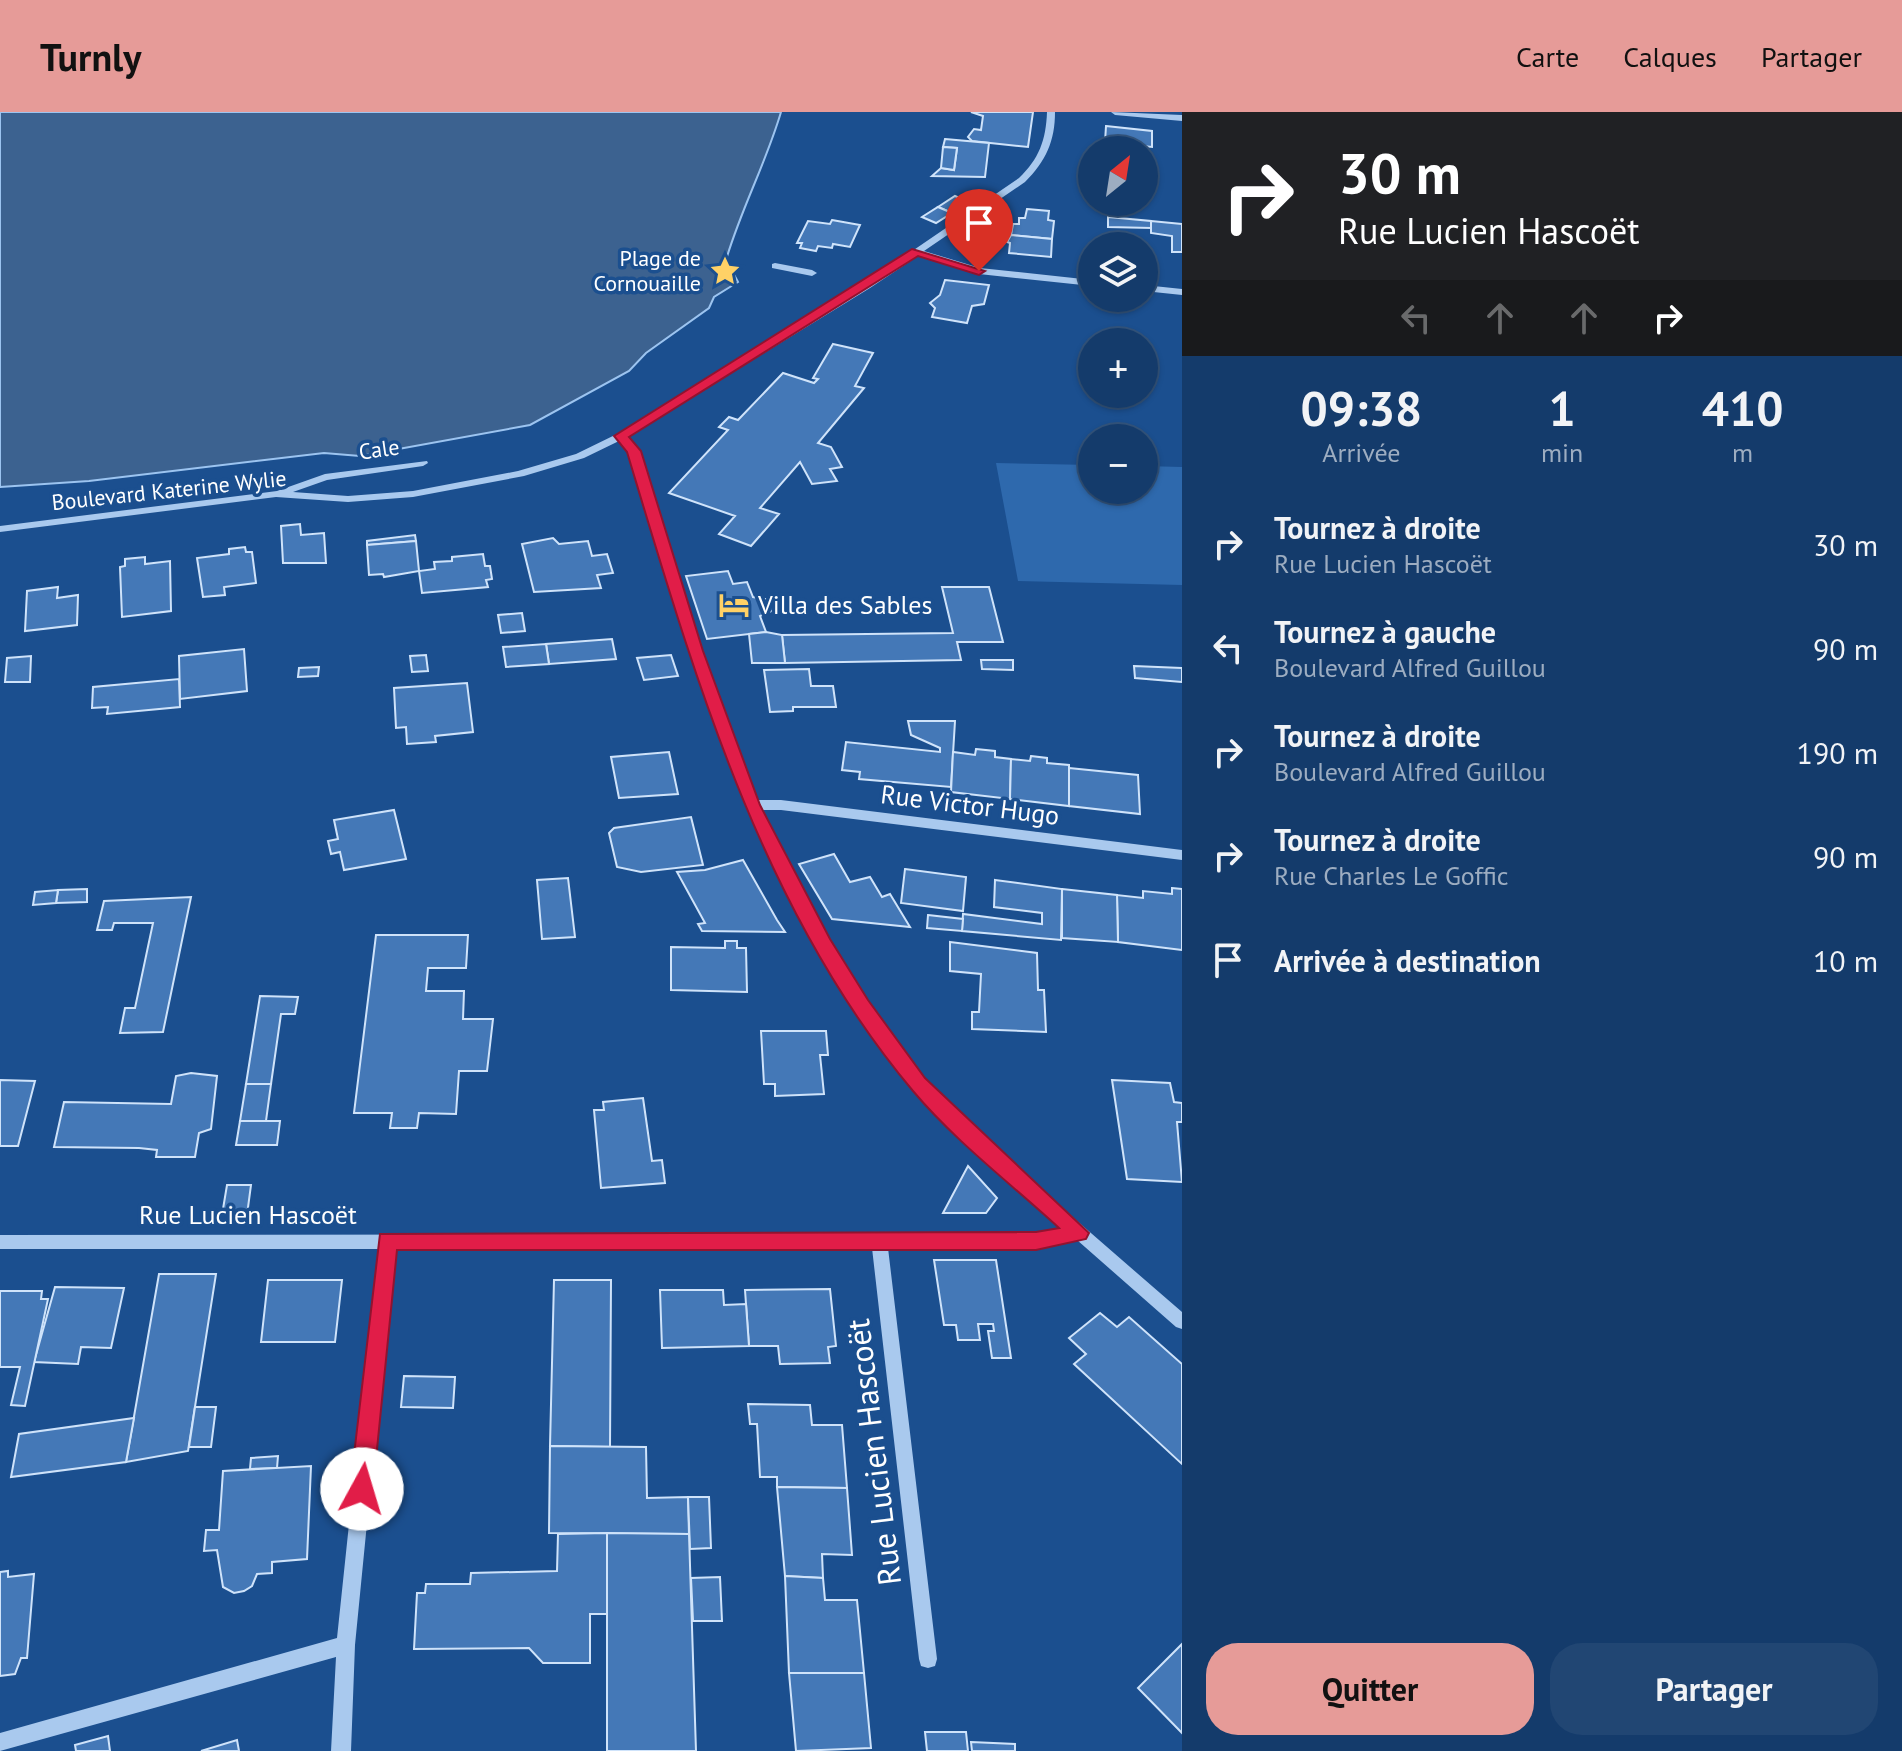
<!DOCTYPE html>
<html lang="fr">
<head>
<meta charset="utf-8">
<style>
  body { margin:0; font-family:"PT Sans",sans-serif; background:#214673; color:#f1f3f6; height:100vh; display:flex; flex-direction:column; font-size:30px; white-space:nowrap }
  * { box-sizing:border-box; margin:0 }
  p { font-size:26px; color:#9dadc1 }
  .icon { flex:none; width:44px; height:44px; fill:none; stroke:currentColor; stroke-width:2; stroke-linecap:round; stroke-linejoin:round }
  .map { position:relative; flex:1; overflow:hidden }
  .drawer { display:flex; flex-direction:column; background:#143b6b; width:720px }
  .drawer>* { flex:none }
  .guide { background:#202124; color:#fff; overflow:hidden }
  .needle { width:52px; rotate:30deg }
  .tools { position:absolute; left:1078px; top:24px; display:grid; gap:16px }
  .tools a { display:grid; place-items:center; width:80px; height:80px; border-radius:50%; background:#143b6b; box-shadow:0 2px 6px #0004,0 0 0 2px #33557e; font-size:40px }
  .pin { position:absolute; display:grid; place-items:center; width:68px; height:68px; color:#fff; margin:-82px -34px; border-radius:50% 50% 50% 0; rotate:-45deg; box-shadow:0 0 8px #0007 }
  .pin .icon { rotate:45deg }
  .me { position:absolute; width:88px; margin:-44px; rotate:6deg; stroke-linejoin:round; filter:drop-shadow(0 0 6px #0008) }
  .turn { display:flex; align-items:center; gap:28px; height:168px; padding:0 24px; font-size:36px }
  .turn .icon { width:104px; height:104px; stroke-width:2.5 }
  .turn b { display:block; font-size:56px; line-height:68px }
  .lanes { display:flex; align-items:center; height:76px; padding:0 24px; background:#0003; justify-content:center; gap:40px; direction:ltr }
  .lanes .off { opacity:.35 }
  .eta { display:flex; justify-content:space-evenly; align-items:center; height:136px; text-align:center }
  .eta b { font-size:48px; font-weight:800; line-height:56px }
  .action { display:flex; gap:16px; margin-top:auto; padding:16px 24px }
  .action a { flex:1; height:92px; border-radius:32px; background:#e69b98; color:#111; font-size:32px; font-weight:800; line-height:92px; text-align:center }
  .action a+a { background:#214673; color:#f1f3f6 }
  ul { padding:0; list-style:none }
  li { display:flex; align-items:center; gap:24px; height:104px; padding:0 24px }
  li div { flex:1 }
  li b { display:block; font-size:30px }
  li em { font-style:normal }
  header { display:flex; align-items:center; gap:48px; box-sizing:border-box; height:112px; padding:0 40px; background:#e69b98; color:#111 }
  header strong { font-size:38px }
  nav { display:flex; gap:44px; margin-inline-start:auto; font-size:28px }
  main { display:flex; flex:1; min-height:0 }
  .map>svg:first-child { display:block }
  .green { fill:#2e69ad }
  .water { fill:#3c6290; stroke:#9cc4f0; stroke-width:2 }
  .building { fill:#4478b7; stroke:#cfe3fa; stroke-width:2 }
  .lines { fill:none; stroke-linecap:round; stroke-linejoin:round }
  .minor { fill:#a9c9ee; fill-rule:evenodd }
  .route { fill:#e11d48; stroke:#92132f; stroke-width:2 }
  .labels { text-anchor:middle; stroke-width:7; stroke-linejoin:round; paint-order:stroke }
  .far-poi-label { font-size:22px; fill:#fff; stroke:#1b4f8f; text-anchor:end }
  .far-street-label { font-size:22px; fill:#fff; stroke:#1b4f8f }
  .poi-label { font-size:26px; fill:#fff; stroke:#1b4f8f; text-anchor:start }
  .street-label { font-size:26px; fill:#fff; stroke:#1b4f8f }
  .near-street-label { font-size:32px; fill:#fff; stroke:#1b4f8f }
</style>
</head>
<body>
<header>
<strong>Turnly</strong>
<nav><a>Carte</a><a>Calques</a><a>Partager</a></nav>
</header>
<main>
<div class="map">
<svg width="1182" height="1639" viewBox="0 0 1182 1639">
  <rect width="100%" height="100%" fill="#1b4f8f"/>
  <!-- green -->
  <polygon class="green" points="996,351 1092,353 1092,378 1144,378 1144,354 1182,355 1182,473 1018,469"/>
  <!-- water -->
  <path class="water" d="M0,0H781C766,51 741,97 726,148L738,170L714,185L709,196L646,241L629,259L530,313L360,344L324,341L89,369L0,375Z"/>
  <!-- building -->
  <g class="building">
    <polygon points="1033,0 1028,35 972,29 968,25 974,17 981,18 983,4 971,0"/>
    <polygon points="1106,14 1152,19 1152,35 1105,30"/>
    <polygon points="945,27 989,31 985,65 932,64 941,56 954,58 957,36 943,35"/>
    <polygon points="943,35 957,36 954,58 941,56"/>
    <polygon points="955,84 969,90 952,101 938,95"/>
    <polygon points="938,95 952,101 936,111 922,105"/>
    <polygon points="1027,97 1049,99 1048,108 1054,109 1052,127 1011,123 1013,112 1019,112 1019,106 1025,106"/>
    <polygon points="1108,105 1151,109 1151,116 1108,115"/>
    <polygon points="832,108 860,113 850,135 833,132 832,136 818,134 816,139 800,136 802,131 797,131 808,109 830,112"/>
    <polygon points="1151,109 1182,112 1182,140 1172,140 1172,124 1151,121"/>
    <polygon points="1011,123 1052,127 1051,145 1009,141 1010,131 1007,130"/>
    <polygon points="945,168 989,173 984,192 972,194 967,211 932,205 935,196 930,191 940,183"/>
    <polygon points="833,232 873,241 855,274 864,276 818,331 831,335 842,355 830,357 837,369 812,372 800,350 760,396 779,402 751,434 719,422 735,404 669,381 728,318 719,315 729,305 738,308 783,261 814,271 818,267 813,266"/>
    <polygon points="300,412 301,423 324,421 326,451 283,451 281,414"/>
    <polygon points="415,423 416,429 367,433 367,429"/>
    <polygon points="553,426 559,432 588,429 592,444 607,442 613,461 597,463 601,476 534,480 522,432"/>
    <polygon points="416,429 419,459 384,465 383,462 369,463 367,433"/>
    <polygon points="245,435 246,440 252,440 256,471 224,475 225,483 203,485 197,446 229,442 229,437"/>
    <polygon points="483,442 485,454 490,454 492,467 486,468 488,475 422,481 419,459 435,457 434,450 452,449 452,445"/>
    <polygon points="145,445 145,452 170,449 171,499 122,505 120,455 125,454 125,447"/>
    <polygon points="728,459 733,472 747,470 753,485 770,488 774,498 760,504 766,520 707,527 686,464"/>
    <polygon points="58,475 57,486 78,483 77,513 25,519 27,479"/>
    <polygon points="942,475 989,475 1003,530 957,530 961,548 785,551 782,523 953,521"/>
    <polygon points="522,501 525,519 501,521 498,503"/>
    <polygon points="766,520 782,523 785,551 752,551 749,522"/>
    <polygon points="612,527 616,547 549,552 546,532"/>
    <polygon points="546,532 549,552 506,555 503,535"/>
    <polygon points="244,537 247,579 180,587 179,544"/>
    <polygon points="426,543 428,559 412,560 410,544"/>
    <polygon points="671,543 678,564 644,568 637,546"/>
    <polygon points="31,544 30,570 5,570 7,546"/>
    <polygon points="981,548 1013,548 1013,558 982,557"/>
    <polygon points="1134,554 1182,556 1182,570 1135,566"/>
    <polygon points="319,555 318,564 298,565 299,556"/>
    <polygon points="809,557 811,574 833,574 836,595 793,595 793,599 770,600 764,558"/>
    <polygon points="179,567 180,595 107,602 108,595 92,596 93,575"/>
    <polygon points="467,571 473,620 435,624 436,630 407,632 406,615 396,616 394,576"/>
    <polygon points="908,609 955,609 951,675 859,667 860,660 842,658 846,630 940,640 940,636 911,623"/>
    <polygon points="976,637 995,639 995,645 1011,647 1010,687 951,680 953,640 975,643"/>
    <polygon points="669,640 678,682 619,686 611,645"/>
    <polygon points="1031,644 1047,646 1047,651 1069,653 1069,694 1010,687 1011,647 1030,649"/>
    <polygon points="1069,656 1138,663 1140,702 1069,694"/>
    <polygon points="394,698 406,747 344,758 340,740 331,742 328,729 338,727 334,708"/>
    <polygon points="691,705 703,753 641,760 617,755 609,721 614,716"/>
    <polygon points="834,742 850,770 870,765 882,785 890,782 910,815 832,807 799,752"/>
    <polygon points="743,748 777,808 785,820 702,819 698,812 705,811 677,760 705,758"/>
    <polygon points="905,757 966,765 963,799 901,791"/>
    <polygon points="568,766 575,825 542,827 537,768"/>
    <polygon points="995,768 1062,777 1061,828 962,819 963,802 1042,812 1042,801 994,795"/>
    <polygon points="1172,776 1182,777 1182,838 1118,830 1117,783 1143,786 1143,779 1172,782"/>
    <polygon points="87,777 87,790 56,791 58,778"/>
    <polygon points="1062,777 1117,783 1118,830 1062,826"/>
    <polygon points="58,778 56,791 33,793 35,780"/>
    <polygon points="191,785 163,920 120,921 125,896 135,896 153,811 114,811 112,818 97,818 104,789"/>
    <polygon points="928,803 963,807 962,819 927,816"/>
    <polygon points="376,823 468,823 466,856 428,856 426,879 464,879 463,907 493,907 487,959 459,959 456,1002 419,1001 417,1016 390,1016 392,1001 354,1001"/>
    <polygon points="725,829 737,829 737,836 746,836 747,880 671,878 671,835 725,836"/>
    <polygon points="950,830 1037,841 1038,878 1044,878 1046,920 972,917 972,900 979,900 981,862 950,859"/>
    <polygon points="260,884 298,885 295,902 281,902 271,972 246,972"/>
    <polygon points="761,919 826,919 828,943 820,943 824,982 775,984 775,972 764,972"/>
    <polygon points="191,961 217,964 211,1017 199,1021 195,1045 156,1045 157,1038 139,1036 54,1035 64,990 171,992 176,964"/>
    <polygon points="0,968 35,969 18,1034 0,1034"/>
    <polygon points="1112,968 1170,971 1174,990 1182,991 1182,1010 1177,1010 1182,1070 1127,1067"/>
    <polygon points="246,972 271,972 266,1009 240,1009"/>
    <polygon points="643,986 652,1049 662,1048 665,1071 601,1076 594,998 604,998 603,990"/>
    <polygon points="240,1009 280,1009 277,1033 236,1033"/>
    <polygon points="968,1054 997,1086 986,1101 943,1101"/>
    <polygon points="227,1073 251,1073 247,1103 222,1103"/>
    <polygon points="934,1148 996,1148 1011,1246 992,1246 988,1219 994,1219 993,1212 978,1212 980,1228 958,1228 956,1213 944,1213"/>
    <polygon points="159,1162 216,1162 188,1339 126,1350"/>
    <polygon points="268,1168 342,1168 335,1230 261,1230"/>
    <polygon points="554,1168 611,1168 610,1335 550,1334"/>
    <polygon points="55,1175 124,1176 111,1236 81,1235 78,1252 34,1250"/>
    <polygon points="830,1177 836,1234 828,1235 830,1251 780,1252 778,1234 749,1234 745,1178"/>
    <polygon points="660,1178 723,1178 724,1193 746,1192 749,1234 662,1236"/>
    <polygon points="0,1179 42,1179 41,1187 48,1187 25,1294 11,1293 20,1255 0,1255"/>
    <polygon points="1100,1201 1117,1215 1129,1205 1182,1252 1182,1352 1074,1252 1086,1242 1069,1226"/>
    <polygon points="404,1264 455,1265 453,1296 401,1295"/>
    <polygon points="748,1292 810,1293 812,1313 842,1313 847,1376 777,1375 777,1365 760,1365 757,1312 750,1312"/>
    <polygon points="195,1295 216,1295 211,1335 189,1335"/>
    <polygon points="134,1306 126,1350 11,1365 19,1322"/>
    <polygon points="550,1334 646,1335 647,1386 688,1385 689,1422 549,1421"/>
    <polygon points="278,1344 277,1356 250,1357 251,1346"/>
    <polygon points="311,1354 307,1447 272,1450 272,1461 257,1462 252,1474 244,1479 234,1481 223,1475 217,1438 204,1439 206,1418 219,1418 223,1359"/>
    <polygon points="777,1375 847,1376 852,1443 822,1442 823,1466 785,1464"/>
    <polygon points="688,1385 709,1385 711,1436 690,1437"/>
    <polygon points="607,1421 607,1502 590,1502 590,1551 543,1551 529,1536 414,1537 417,1481 425,1481 426,1472 470,1472 471,1461 557,1459 558,1422"/>
    <polygon points="607,1421 689,1422 696,1639 607,1639"/>
    <polygon points="8,1459 8,1465 34,1462 27,1546 21,1546 15,1562 0,1564 0,1460"/>
    <polygon points="785,1464 823,1466 825,1488 857,1488 864,1561 789,1561"/>
    <polygon points="720,1465 722,1509 693,1509 691,1466"/>
    <polygon points="1182,1532 1182,1621 1138,1576"/>
    <polygon points="789,1561 864,1561 871,1636 796,1639"/>
    <polygon points="925,1620 966,1620 968,1639 927,1639"/>
    <polygon points="108,1624 110,1639 76,1639 75,1633"/>
    <polygon points="237,1628 239,1639 201,1639"/>
    <polygon points="971,1630 1015,1632 1015,1639 972,1639"/>
  </g>
  <g class="lines">
    <!-- minor -->
    <g class="minor">
      <path d="M1047,0H1055C1055,29 1046,49 1025,70L924,139L980,156L1092,168V174L979,162L918,144L870,176L627,325L639,339C674,457 707,576 757,688H781L1182,738V748L781,698H762C805,794 855,888 924,968C955,1003 991,1033 1026,1064C1078,1110 1130,1155 1182,1200V1217L1176,1215L1077,1128L1036,1136H888L937,1547L935,1554L928,1556L921,1554L919,1547L872,1136L394,1137L355,1533L351,1639H331L336,1545L0,1639V1621L337,1526L378,1137H0V1123L873,1122L879,1120L885,1122H1036L1064,1117C1013,1072 957,1028 913,976C761,796 692,563 629,340L619,329L584,346L524,364L413,385L348,390L276,385L0,420V414L277,379L325,362L427,349L428,351L423,354L327,368L293,380L348,384L413,379L518,359L576,342L617,322L864,172L1019,66C1039,47 1046,28 1047,0Z"/>
      <polygon points="1111,0 1182,3 1182,9 1115,3"/>
      <polygon points="775,151 812,158 817,161 812,164 772,156 772,152"/>
      <polygon points="1144,173 1182,177 1182,183 1144,179"/>
    </g>
  </g>
  <!-- route -->
  <path class="route" d="M912,137L985,159L979,163L918,144L629,325L641,339L703,539L760,693L830,827L868,888L925,966L1089,1121L1086,1127L1036,1138H397L373,1377L370,1385L362,1388L354,1385L350,1377L380,1122L1036,1120L1059,1116C1010,1071 955,1029 913,979C760,797 694,562 627,340L614,324Z"/>
  <!-- icons -->
  <defs>
    <g id="sight-bare" transform="scale(2.4)"><path d="M0-6L1.8-2.2L6-1.7L2.9 1.2L3.7 5.4L0 3.3L-3.7 5.4L-2.9 1.2L-6-1.7L-1.8-2.2Z" fill="#ffd166" stroke="#1b4f8f" stroke-width="2.5" paint-order="stroke"/></g>
    <g id="hotel-bare" transform="scale(2.4)"><path d="M-6-4.5h1.5V1H6V5H4.5V3h-9V5H-6ZM-4 0a1.8 1.8 0 1 1 3.6 0ZM.5 0V-2.5h3Q6-2.5 6 0Z" fill="#ffd166" stroke="#1b4f8f" stroke-width="2.5" paint-order="stroke"/></g>
  </defs>
  <g fill-rule="evenodd">
    <use href="#sight-bare" x="725" y="159"/>
    <use href="#hotel-bare" x="734" y="493"/>
  </g>
  <g class="labels">
    <!-- far-poi labels -->
    <g class="far-poi-label">
      <text x="701" y="154">Plage de<tspan x="701" dy="25">Cornouaille</tspan></text>
    </g>
    <!-- far-street labels -->
    <g class="far-street-label">
      <text transform="translate(379 337) rotate(-8)" y="8">Cale</text>
      <text transform="translate(169 378) rotate(-6)" y="8">Boulevard Katerine Wylie</text>
    </g>
    <!-- poi labels -->
    <g class="poi-label">
      <text x="758" y="502">Villa des Sables</text>
    </g>
    <!-- street labels -->
    <g class="street-label">
      <text transform="translate(970 693) rotate(7)" y="9">Rue Victor Hugo</text>
      <text x="248" y="1112">Rue Lucien Hascoët</text>
    </g>
    <!-- near-street labels -->
    <g class="near-street-label">
      <text transform="translate(874 1340) rotate(-97)" y="11">Rue Lucien Hascoët</text>
    </g>
  </g>
</svg>
<div class="tools">
<a><svg class="needle" viewBox="-14 -14 28 28"><path d="M0-13l5 13h-10z" fill="#e53935"/><path d="M0 13l5-13h-10z" fill="#9dadc1"/></svg></a>
<a><svg class="icon" aria-label="layers" viewBox="0 0 24 24"><path d="M12 4l9 5-9 5-9-5zM3 14l9 5 9-5"/></svg></a>
<a>+</a>
<a>−</a>
</div>
<div class="pin" style="left:979px;top:159px;background:#d93025"><svg class="icon" aria-label="arrive" viewBox="0 0 24 24"><path d="M6 21V4h12l-3 4 3 4H6"/></svg></div>
<svg class="me" style="left:362px;top:1377px" viewBox="-20 -20 40 40"><circle r="19" fill="#fff"/><path d="M0-13L10 11 0 6-10 11z" fill="#e11d48"/></svg>
</div>
<section class="drawer">
<div class="guide">
<div class="turn"><svg class="icon" aria-label="right" viewBox="0 0 24 24"><path d="M7 20v-9h11M14 6l5 5-5 5"/></svg><div><b>30 m</b>Rue Lucien Hascoët</div></div>
<div class="lanes"><svg class="icon off" aria-label="left" viewBox="0 0 24 24"><path d="M17 20v-9H6M10 6l-5 5 5 5"/></svg><svg class="icon off" aria-label="ahead" viewBox="0 0 24 24"><path d="M12 20V5M6 11l6-6 6 6"/></svg><svg class="icon off" aria-label="ahead" viewBox="0 0 24 24"><path d="M12 20V5M6 11l6-6 6 6"/></svg><svg class="icon" aria-label="right" viewBox="0 0 24 24"><path d="M7 20v-9h11M14 6l5 5-5 5"/></svg></div>
</div>
<div class="eta">
<div><b>09:38</b><p>Arrivée</p></div>
<div><b>1</b><p>min</p></div>
<div><b>410</b><p>m</p></div>
</div>
<ul>
<li><svg class="icon" aria-label="right" viewBox="0 0 24 24"><path d="M7 20v-9h11M14 6l5 5-5 5"/></svg><div><b>Tournez à droite</b><p>Rue Lucien Hascoët</p></div><em>30 m</em></li>
<li><svg class="icon" aria-label="left" viewBox="0 0 24 24"><path d="M17 20v-9H6M10 6l-5 5 5 5"/></svg><div><b>Tournez à gauche</b><p>Boulevard Alfred Guillou</p></div><em>90 m</em></li>
<li><svg class="icon" aria-label="right" viewBox="0 0 24 24"><path d="M7 20v-9h11M14 6l5 5-5 5"/></svg><div><b>Tournez à droite</b><p>Boulevard Alfred Guillou</p></div><em>190 m</em></li>
<li><svg class="icon" aria-label="right" viewBox="0 0 24 24"><path d="M7 20v-9h11M14 6l5 5-5 5"/></svg><div><b>Tournez à droite</b><p>Rue Charles Le Goffic</p></div><em>90 m</em></li>
<li><svg class="icon" aria-label="arrive" viewBox="0 0 24 24"><path d="M6 21V4h12l-3 4 3 4H6"/></svg><div><b>Arrivée à destination</b></div><em>10 m</em></li>
</ul>
<div class="action"><a>Quitter</a><a>Partager</a></div>
</section>
</main>
</body>
</html>
